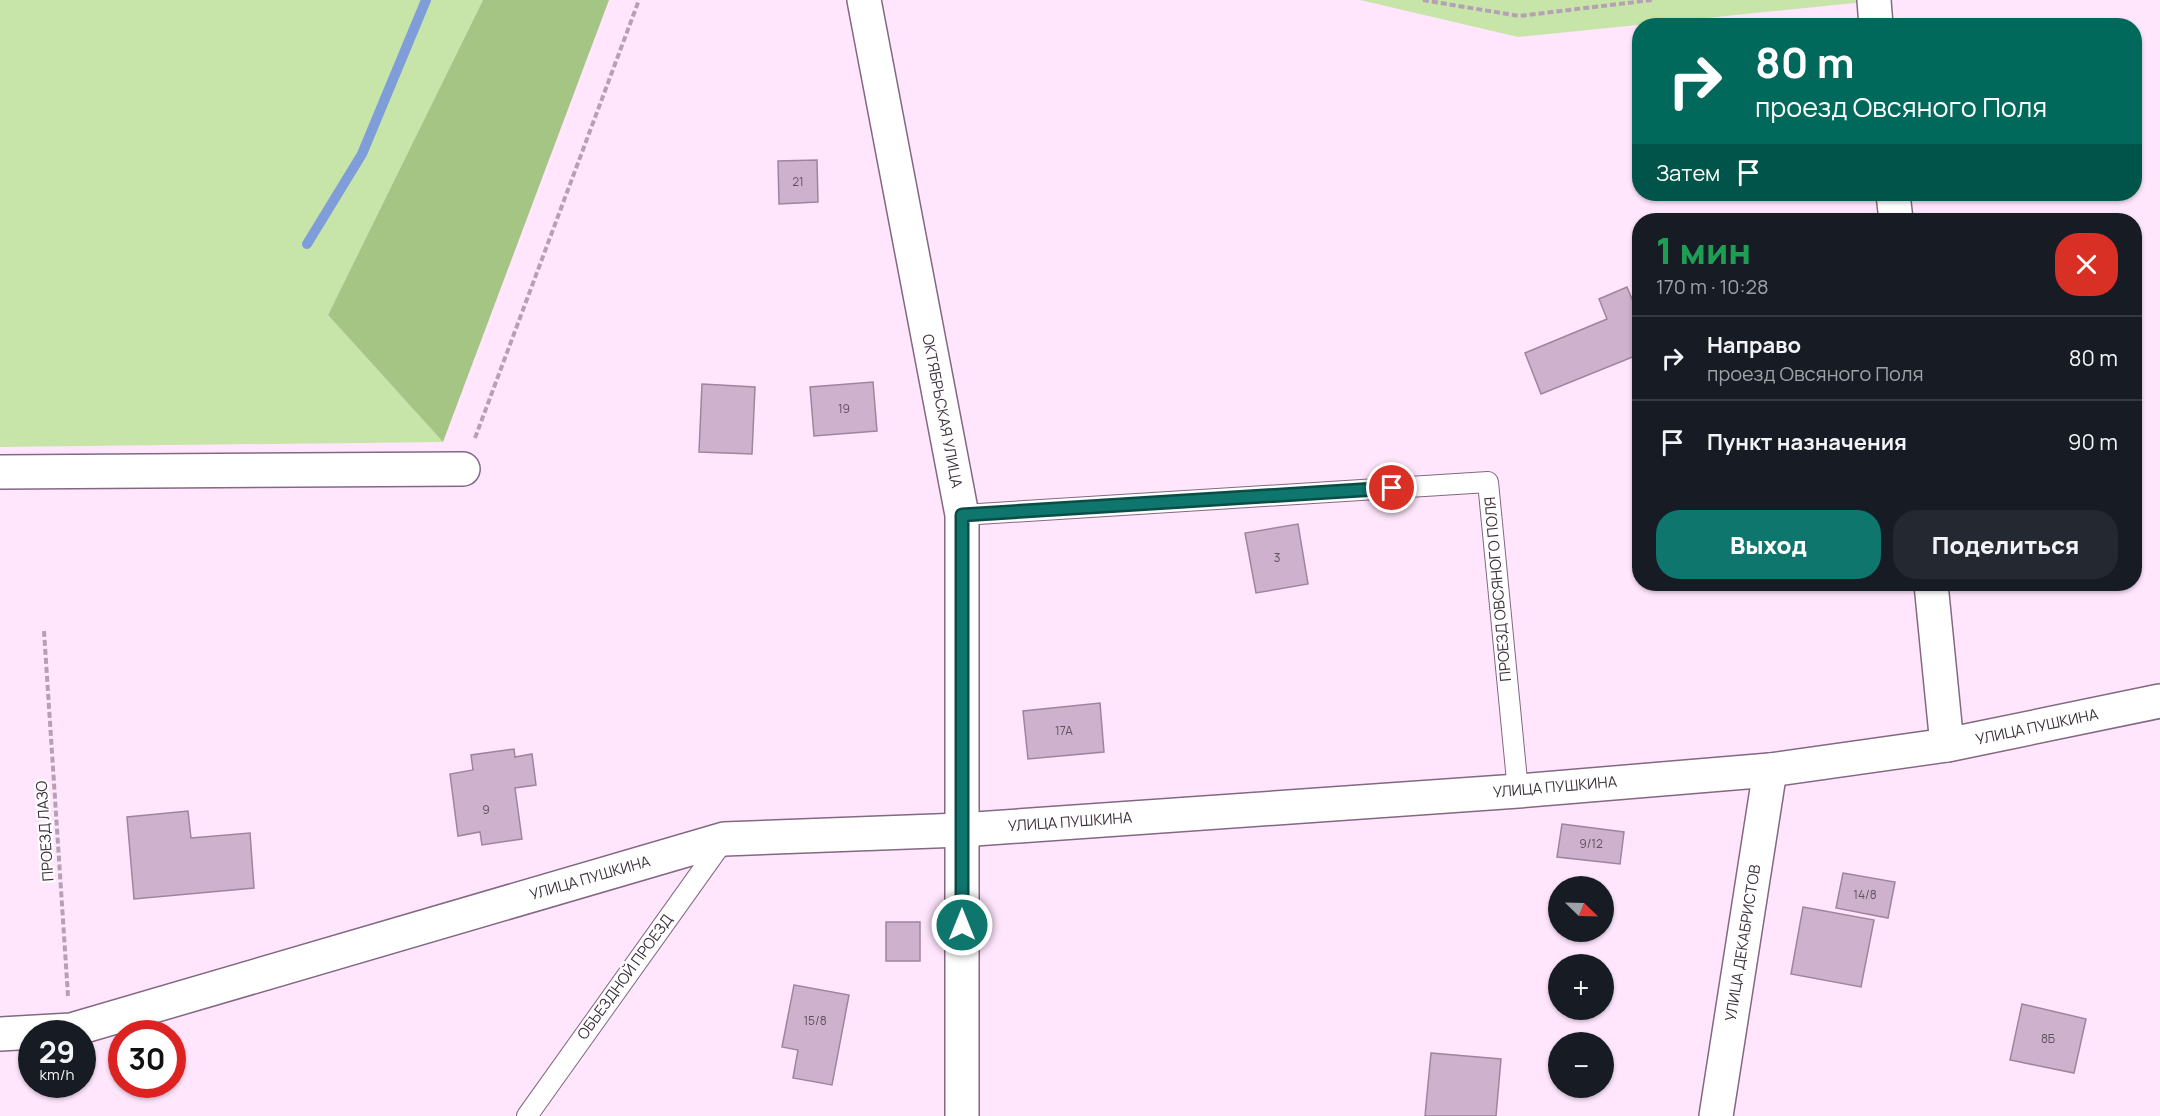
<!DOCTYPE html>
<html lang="ru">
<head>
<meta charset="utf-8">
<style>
  body { margin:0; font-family:Manrope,sans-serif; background:#242831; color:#f1f3f6; height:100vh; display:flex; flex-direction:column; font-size:22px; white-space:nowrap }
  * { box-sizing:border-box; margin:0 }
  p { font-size:20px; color:#9ea1a6 }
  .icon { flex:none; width:33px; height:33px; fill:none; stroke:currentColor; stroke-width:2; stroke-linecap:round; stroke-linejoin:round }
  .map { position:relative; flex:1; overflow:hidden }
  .sheet { position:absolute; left:1632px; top:213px; width:510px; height:378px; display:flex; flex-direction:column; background:#171b24; border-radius:24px; box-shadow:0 2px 4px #0004 }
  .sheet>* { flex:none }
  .banner { position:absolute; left:1632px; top:18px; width:510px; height:183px; border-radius:24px; box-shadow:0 2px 4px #0004; background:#00695c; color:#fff; overflow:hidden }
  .needle { width:39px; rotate:113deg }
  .buttons { position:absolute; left:1548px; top:876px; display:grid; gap:12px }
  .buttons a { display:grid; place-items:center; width:66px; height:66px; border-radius:50%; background:#171b24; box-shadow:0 2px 4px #0004; font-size:30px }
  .speed { position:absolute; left:18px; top:1020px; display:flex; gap:12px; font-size:30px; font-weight:700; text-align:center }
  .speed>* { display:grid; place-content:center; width:78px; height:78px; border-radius:50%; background:#171b24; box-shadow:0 2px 4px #0004; line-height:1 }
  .speed small { font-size:15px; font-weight:400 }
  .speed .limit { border:9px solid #d22; background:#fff; color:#111 }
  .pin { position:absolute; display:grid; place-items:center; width:51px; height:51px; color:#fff; margin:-26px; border:3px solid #fff; border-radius:50%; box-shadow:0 2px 6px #0007 }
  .me { position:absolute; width:66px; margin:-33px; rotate:0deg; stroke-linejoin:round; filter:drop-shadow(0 0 4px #0008) }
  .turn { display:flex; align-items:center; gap:21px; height:126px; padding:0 24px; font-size:27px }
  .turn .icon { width:78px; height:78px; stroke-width:2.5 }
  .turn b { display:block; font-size:42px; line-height:51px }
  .then { display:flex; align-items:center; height:57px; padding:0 24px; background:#0003; gap:12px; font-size:22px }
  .round { display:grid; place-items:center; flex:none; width:63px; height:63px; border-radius:24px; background:#242831 }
  .headline { display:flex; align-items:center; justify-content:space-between; height:102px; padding:0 24px }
  h1 { font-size:36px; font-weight:800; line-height:45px; color:#1e9e55 }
  .action { display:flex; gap:12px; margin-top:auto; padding:12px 24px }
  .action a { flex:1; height:69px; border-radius:24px; background:#0f766e; color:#fff; font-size:24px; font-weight:800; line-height:69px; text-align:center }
  .action a+a { background:#242831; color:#f1f3f6 }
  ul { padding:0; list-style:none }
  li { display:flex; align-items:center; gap:18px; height:84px; padding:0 24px; border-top:2px solid #363941 }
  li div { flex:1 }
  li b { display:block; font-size:22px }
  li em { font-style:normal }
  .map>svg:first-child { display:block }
  .green { fill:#c7e5a9 }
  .forest { fill:#a5c585 }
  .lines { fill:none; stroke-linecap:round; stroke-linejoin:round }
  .stream { stroke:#7f9ed9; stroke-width:10 }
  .building { fill:#ceb1cc; stroke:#a0849e; stroke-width:1.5 }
  .lane-casing { stroke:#826881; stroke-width:22 }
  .street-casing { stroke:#826881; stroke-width:36 }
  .path { stroke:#b5a1b3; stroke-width:4; stroke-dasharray:6 3; stroke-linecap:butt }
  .lane { stroke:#fff; stroke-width:20 }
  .street { stroke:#fff; stroke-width:33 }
  .route-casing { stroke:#0a4d48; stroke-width:15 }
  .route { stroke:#0f766e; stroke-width:10 }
  .labels { text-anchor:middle; stroke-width:4.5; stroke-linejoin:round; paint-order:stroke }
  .number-label { font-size:12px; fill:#615160 }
  .street-label { font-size:15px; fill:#3d313c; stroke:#fff }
</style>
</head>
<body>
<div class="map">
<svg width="2160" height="1116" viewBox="0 0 2160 1116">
  <rect width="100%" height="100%" fill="#ffe6fd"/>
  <!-- green -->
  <g class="green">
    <polygon points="0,0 483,0 328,315 443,442 0,447"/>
    <polygon points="1360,0 1885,0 1518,37"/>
  </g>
  <!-- forest -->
  <polygon class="forest" points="483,0 609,0 443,442 328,315"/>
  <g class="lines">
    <!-- stream -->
    <polyline class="stream" points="307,244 362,154 426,0"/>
  </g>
  <!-- building -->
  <g class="building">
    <polygon points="817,160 818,202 779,204 778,161"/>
    <polygon points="1735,215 1737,220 1723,220"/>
    <polygon points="1627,287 1640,318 1640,354 1541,394 1525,353 1607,319 1599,299"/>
    <polygon points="873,382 877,431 814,436 810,387"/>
    <polygon points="702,384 755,387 752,454 699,452"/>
    <polygon points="1298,524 1308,584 1256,593 1245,533"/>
    <polygon points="1100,703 1104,752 1028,759 1023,711"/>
    <polygon points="514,749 515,757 532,754 536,785 515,788 522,839 482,845 480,832 458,836 450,774 473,770 471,755"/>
    <polygon points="188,811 191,838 250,833 254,888 134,899 127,817"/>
    <polygon points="1562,824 1624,832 1620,864 1557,857"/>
    <polygon points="1843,873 1895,882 1888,918 1836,908"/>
    <polygon points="1803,907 1874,920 1861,987 1791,974"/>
    <rect x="886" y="922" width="34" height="39"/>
    <polygon points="794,985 849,995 832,1085 793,1078 798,1050 782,1047"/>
    <polygon points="2022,1004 2086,1019 2074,1073 2010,1060"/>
    <polygon points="1431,1053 1501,1059 1496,1116 1425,1116"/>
  </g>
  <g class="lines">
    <!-- lane casing -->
    <g class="lane-casing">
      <g id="lane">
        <polyline points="962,515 1488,482 1518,791"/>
        <polyline points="527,1116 724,840"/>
      </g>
    </g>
    <!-- street casing -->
    <g class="street-casing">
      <g id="street">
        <polyline points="864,0 962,515 962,1116"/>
        <polyline points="1874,0 1876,26"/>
        <polyline points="1893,194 1896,220"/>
        <polyline points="0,472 463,469"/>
        <polyline points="1931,584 1947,745"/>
        <polyline points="0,1034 71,1030 724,839 961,830 1518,791 1770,770 1947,745 2160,701"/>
        <polyline points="1716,1116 1770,770"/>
      </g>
    </g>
    <!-- path -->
    <g class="path">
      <polyline points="1423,0 1519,16 1652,0"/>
      <polyline points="475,438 639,0"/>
      <polyline points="44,631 68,996"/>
    </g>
    <!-- lane -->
    <use href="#lane" class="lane"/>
    <!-- street -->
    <use href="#street" class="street"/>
  </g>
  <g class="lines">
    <!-- route casing -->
    <g class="route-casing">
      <polyline id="route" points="962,925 962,515 1392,488"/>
    </g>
    <!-- route -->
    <use href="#route" class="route"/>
  </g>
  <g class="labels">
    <!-- number labels -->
    <g class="number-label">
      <text x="798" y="186">21</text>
      <text x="844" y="413">19</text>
      <text x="1277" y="562">3</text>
      <text x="1064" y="735">17А</text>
      <text x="486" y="814">9</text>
      <text x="1591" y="848">9/12</text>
      <text x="1865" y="899">14/8</text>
      <text x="815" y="1025">15/8</text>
      <text x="2048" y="1043">8Б</text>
    </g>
    <!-- street labels -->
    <g class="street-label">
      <text transform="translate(942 411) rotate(79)" y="5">ОКТЯБРЬСКАЯ УЛИЦА</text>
      <text transform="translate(1498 589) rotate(-95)" y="5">ПРОЕЗД ОВСЯНОГО ПОЛЯ</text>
      <text transform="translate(2037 727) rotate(-12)" y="5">УЛИЦА ПУШКИНА</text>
      <text transform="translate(1555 787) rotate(-5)" y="5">УЛИЦА ПУШКИНА</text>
      <text transform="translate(1070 822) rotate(-4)" y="5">УЛИЦА ПУШКИНА</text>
      <text transform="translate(45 831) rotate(-94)" y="5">ПРОЕЗД ЛАЗО</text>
      <text transform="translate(590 878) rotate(-16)" y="5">УЛИЦА ПУШКИНА</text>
      <text transform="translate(1743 943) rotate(-81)" y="5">УЛИЦА ДЕКАБРИСТОВ</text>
      <text transform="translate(625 977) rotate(-54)" y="5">ОБЪЕЗДНОЙ ПРОЕЗД</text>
    </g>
  </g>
</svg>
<div class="buttons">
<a><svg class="needle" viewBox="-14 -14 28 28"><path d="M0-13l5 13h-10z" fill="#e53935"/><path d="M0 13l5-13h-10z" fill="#9ea1a6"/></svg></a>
<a>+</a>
<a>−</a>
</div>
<div class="speed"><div>29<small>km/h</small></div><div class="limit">30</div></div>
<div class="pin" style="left:1392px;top:488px;background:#d93025"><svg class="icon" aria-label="arrive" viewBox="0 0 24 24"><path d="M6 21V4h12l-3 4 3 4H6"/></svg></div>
<svg class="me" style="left:962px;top:925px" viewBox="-20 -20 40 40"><circle r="17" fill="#0f766e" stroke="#fff" stroke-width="3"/><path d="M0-11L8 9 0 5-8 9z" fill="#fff"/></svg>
<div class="banner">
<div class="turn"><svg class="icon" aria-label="right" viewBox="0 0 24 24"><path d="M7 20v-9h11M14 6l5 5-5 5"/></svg><div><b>80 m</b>проезд Овсяного Поля</div></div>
<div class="then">Затем<svg class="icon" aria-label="arrive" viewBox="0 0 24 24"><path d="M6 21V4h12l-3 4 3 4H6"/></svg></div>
</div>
<section class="sheet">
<div class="headline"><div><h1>1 мин</h1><p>170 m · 10:28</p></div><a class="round" style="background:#d93025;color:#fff"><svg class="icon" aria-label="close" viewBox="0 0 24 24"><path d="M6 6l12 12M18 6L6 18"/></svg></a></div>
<ul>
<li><svg class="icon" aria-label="right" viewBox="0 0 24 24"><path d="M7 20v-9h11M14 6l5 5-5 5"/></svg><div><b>Направо</b><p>проезд Овсяного Поля</p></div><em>80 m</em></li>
<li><svg class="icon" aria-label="arrive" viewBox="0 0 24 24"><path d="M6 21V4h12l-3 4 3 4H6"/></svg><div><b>Пункт назначения</b></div><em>90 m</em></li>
</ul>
<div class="action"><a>Выход</a><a>Поделиться</a></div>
</section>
</div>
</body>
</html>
